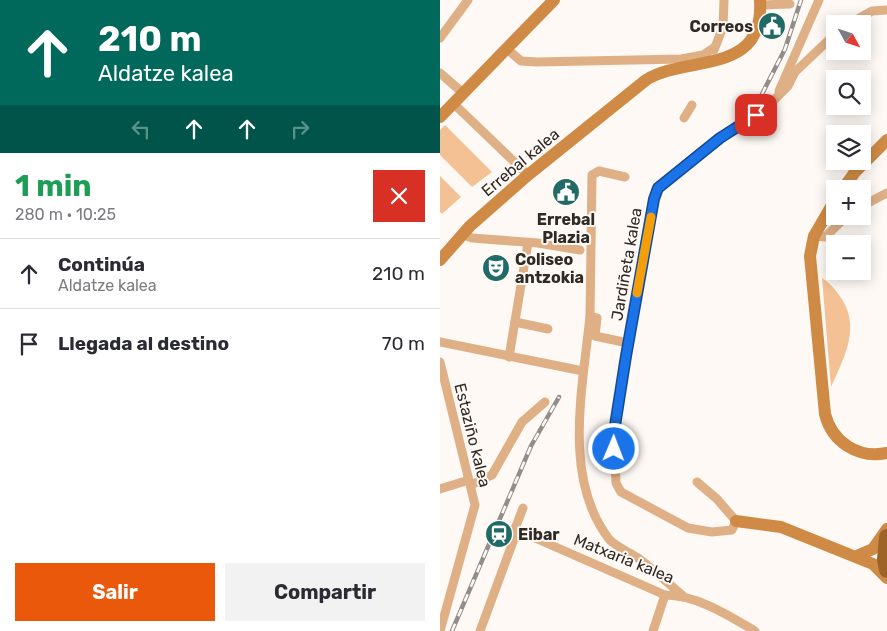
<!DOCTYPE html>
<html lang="es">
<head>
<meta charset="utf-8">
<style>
  body { margin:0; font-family:Rubik,sans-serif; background:#f2f2f3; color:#2b2b33; height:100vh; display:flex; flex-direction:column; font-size:19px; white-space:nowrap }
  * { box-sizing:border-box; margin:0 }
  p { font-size:16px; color:#7c7c81 }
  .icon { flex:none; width:28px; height:28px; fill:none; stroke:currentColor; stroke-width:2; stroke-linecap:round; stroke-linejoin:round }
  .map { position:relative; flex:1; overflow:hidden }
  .panel { display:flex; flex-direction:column; background:#fff; width:440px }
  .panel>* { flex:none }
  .hud { background:#00695c; color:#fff; overflow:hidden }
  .needle { width:32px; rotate:130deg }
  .fabs { position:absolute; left:386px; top:15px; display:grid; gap:10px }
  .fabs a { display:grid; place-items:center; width:45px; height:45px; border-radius:0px; background:#fff; box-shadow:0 2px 12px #0003; font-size:25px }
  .pin { position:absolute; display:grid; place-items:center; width:42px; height:42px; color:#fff; margin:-21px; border-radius:10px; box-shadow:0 2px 8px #0006 }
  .me { position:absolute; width:55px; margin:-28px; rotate:1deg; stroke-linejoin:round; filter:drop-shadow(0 0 4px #0008) }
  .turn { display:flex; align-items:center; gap:18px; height:105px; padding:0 15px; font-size:22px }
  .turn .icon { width:65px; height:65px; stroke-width:2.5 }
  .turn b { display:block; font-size:35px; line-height:42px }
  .lanes { display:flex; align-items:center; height:48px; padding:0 15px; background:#0003; justify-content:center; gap:25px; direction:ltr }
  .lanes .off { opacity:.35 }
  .round { display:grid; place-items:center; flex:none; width:52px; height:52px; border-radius:0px; background:#f2f2f3 }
  .headline { display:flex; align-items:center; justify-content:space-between; height:85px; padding:0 15px }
  h1 { font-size:30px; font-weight:700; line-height:38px; color:#1e9e55 }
  .action { display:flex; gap:10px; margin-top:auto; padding:10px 15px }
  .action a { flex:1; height:58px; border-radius:0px; background:#ea580c; color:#fff; font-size:20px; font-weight:700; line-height:58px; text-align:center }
  .action a+a { background:#f2f2f3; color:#2b2b33 }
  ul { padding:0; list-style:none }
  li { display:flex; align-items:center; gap:15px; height:70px; padding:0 15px; border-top:1px solid #e1e1e2 }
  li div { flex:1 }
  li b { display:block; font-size:19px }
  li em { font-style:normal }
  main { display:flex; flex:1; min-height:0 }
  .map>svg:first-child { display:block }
  .green { fill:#f3c193 }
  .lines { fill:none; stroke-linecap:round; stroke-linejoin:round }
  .street { stroke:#dfb086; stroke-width:9 }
  .secondary { stroke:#cf8a45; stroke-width:12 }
  .highway { stroke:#9d6327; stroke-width:16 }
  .rail-casing { stroke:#928d88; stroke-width:4.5 }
  .rail { stroke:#fef9f4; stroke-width:2.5; stroke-dasharray:8; stroke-linecap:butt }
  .route-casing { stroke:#114b97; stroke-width:12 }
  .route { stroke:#1a73e8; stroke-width:9 }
  .slow { stroke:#f59e0b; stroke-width:9 }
  .labels { text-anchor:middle; stroke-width:4; stroke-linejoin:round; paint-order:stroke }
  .poi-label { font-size:16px; font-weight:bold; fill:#2f2a25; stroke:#fef9f4; text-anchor:start }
  .street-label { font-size:16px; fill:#2f2a25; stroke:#fef9f4 }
</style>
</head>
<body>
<main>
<section class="panel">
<div class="hud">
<div class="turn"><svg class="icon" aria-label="ahead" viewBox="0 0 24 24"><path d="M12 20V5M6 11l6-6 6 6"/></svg><div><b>210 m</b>Aldatze kalea</div></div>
<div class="lanes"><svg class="icon off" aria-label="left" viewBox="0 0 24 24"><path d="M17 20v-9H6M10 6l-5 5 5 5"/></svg><svg class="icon" aria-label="ahead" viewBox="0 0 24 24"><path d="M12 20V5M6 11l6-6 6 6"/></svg><svg class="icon" aria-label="ahead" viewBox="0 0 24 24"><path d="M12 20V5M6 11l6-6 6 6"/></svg><svg class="icon off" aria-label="right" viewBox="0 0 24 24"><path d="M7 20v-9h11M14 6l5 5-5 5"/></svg></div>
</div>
<div class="headline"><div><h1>1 min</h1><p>280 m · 10:25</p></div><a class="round" style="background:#d93025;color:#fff"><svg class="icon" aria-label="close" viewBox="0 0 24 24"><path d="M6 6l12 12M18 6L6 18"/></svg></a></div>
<ul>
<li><svg class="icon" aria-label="ahead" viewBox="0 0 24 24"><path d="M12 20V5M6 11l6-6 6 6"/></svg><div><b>Continúa</b><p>Aldatze kalea</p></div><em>210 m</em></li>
<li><svg class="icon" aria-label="arrive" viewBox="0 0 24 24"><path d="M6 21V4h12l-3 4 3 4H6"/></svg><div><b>Llegada al destino</b></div><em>70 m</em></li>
</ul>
<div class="action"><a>Salir</a><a>Compartir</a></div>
</section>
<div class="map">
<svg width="447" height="631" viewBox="0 0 447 631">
  <rect width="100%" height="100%" fill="#fef9f4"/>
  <!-- green -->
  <g class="green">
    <polygon points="5,125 52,172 32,187 0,155 0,130"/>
    <polygon points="0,176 21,197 2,214 0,212"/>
    <path d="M382,278C389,282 394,288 399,295C422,325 405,356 391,387Z"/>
  </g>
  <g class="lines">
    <!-- street -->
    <g class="street">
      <polyline points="321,5 350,4"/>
      <polyline points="409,24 432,11 447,10"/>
      <polyline points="0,38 28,0"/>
      <polyline points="67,49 81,61 97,62 241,59 263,55 275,47"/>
      <polyline points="274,50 283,27 284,0"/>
      <polyline points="0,73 23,93"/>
      <polyline points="339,91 379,0"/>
      <polyline points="13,103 88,175"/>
      <polyline points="244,118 252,105"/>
      <polyline points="185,177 159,171 152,175 150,316 157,318 155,336 188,343"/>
      <polyline points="422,206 447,193"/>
      <polyline points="22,234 32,238 98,243 140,250"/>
      <polyline points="374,236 385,237 407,216"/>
      <path d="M150,316C143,387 122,478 169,539C176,547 189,552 198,558C213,569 228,583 242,595"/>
      <polyline points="75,322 108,329"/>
      <polyline points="0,342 143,371"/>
      <polyline points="69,357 88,243"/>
      <polyline points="0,362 35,505 0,631"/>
      <polyline points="257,482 277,499 296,521 292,530 272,532 248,528 181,492 176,483 174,433 214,199 218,188 224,182 280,138 328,106 348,86 355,72 395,34"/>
      <polyline points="31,485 52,475 82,422 105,402"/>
      <polyline points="0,489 29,480"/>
      <polyline points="70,542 83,508"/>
      <path d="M40,631L74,539L86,534L225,595C257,595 288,615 315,631"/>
      <polyline points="213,631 225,595"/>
    </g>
    <!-- secondary -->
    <g class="secondary">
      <polyline points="0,117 114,0"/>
      <polyline points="403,189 415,172 447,140"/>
      <path d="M395,200L374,236L370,256L385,414C392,442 418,459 447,453"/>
      <path d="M0,260L30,226L88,175L206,80C247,54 325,77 320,0"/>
      <polyline points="296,521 341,527 433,564 447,578"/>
      <polyline points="419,555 433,549 447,529"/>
    </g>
    <!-- highway -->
    <polyline class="highway" points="447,537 445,559 447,570"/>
    <!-- rail casing -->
    <g class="rail-casing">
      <g id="rail">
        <polyline points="322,94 345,49 361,0"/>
        <polyline points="12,631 91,446 119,397"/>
      </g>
    </g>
    <!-- rail -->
    <use href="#rail" class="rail"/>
  </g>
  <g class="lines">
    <!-- route casing -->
    <g class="route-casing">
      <polyline id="route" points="174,449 174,432 186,356 214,199 218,188 280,138 316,115"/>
    </g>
    <!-- route -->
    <use href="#route" class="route"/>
    <!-- slow -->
    <polyline class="slow" points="197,293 211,217"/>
  </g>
  <!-- icons -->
  <defs>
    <g id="civic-disc" transform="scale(1.4375)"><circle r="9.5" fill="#206b66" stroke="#fef9f4"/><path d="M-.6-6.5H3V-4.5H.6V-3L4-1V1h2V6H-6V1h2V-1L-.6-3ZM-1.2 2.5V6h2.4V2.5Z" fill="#fff"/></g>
    <g id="theatre-disc" transform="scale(1.4375)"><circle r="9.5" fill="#206b66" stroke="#fef9f4"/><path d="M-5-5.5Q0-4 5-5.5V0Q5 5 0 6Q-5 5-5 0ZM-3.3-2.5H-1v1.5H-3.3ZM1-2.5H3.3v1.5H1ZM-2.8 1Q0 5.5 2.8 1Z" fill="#fff"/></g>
    <g id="station-disc" transform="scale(1.4375)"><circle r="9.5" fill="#206b66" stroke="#fef9f4"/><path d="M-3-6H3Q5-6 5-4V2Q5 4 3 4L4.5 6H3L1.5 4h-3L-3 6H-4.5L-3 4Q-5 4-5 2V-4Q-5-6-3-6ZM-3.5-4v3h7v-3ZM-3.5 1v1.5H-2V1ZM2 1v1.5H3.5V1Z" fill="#fff"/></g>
  </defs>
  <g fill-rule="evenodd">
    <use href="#civic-disc" x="332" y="26"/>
    <use href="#civic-disc" x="126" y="192"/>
    <use href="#theatre-disc" x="56" y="268"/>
    <use href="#station-disc" x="59" y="534"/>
  </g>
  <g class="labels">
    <!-- poi labels -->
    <g class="poi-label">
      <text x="313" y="32" text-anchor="end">Correos</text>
      <text x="126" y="225" text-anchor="middle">Errebal<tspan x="126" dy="18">Plazia</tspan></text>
      <text x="75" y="265">Coliseo<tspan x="75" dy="18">antzokia</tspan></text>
      <text x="78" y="540">Eibar</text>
    </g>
    <!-- street labels -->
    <g class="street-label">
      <text transform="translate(80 162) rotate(-40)" y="6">Errebal kalea</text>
      <text transform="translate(186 264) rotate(-80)" y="6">Jardiñeta kalea</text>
      <text transform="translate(33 435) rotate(76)" y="6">Estaziño kalea</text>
      <text transform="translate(184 558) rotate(22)" y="6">Matxaria kalea</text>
    </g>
  </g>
</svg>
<div class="fabs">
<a><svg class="needle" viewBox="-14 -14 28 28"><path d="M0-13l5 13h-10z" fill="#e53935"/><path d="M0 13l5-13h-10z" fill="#7c7c81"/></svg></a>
<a><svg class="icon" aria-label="search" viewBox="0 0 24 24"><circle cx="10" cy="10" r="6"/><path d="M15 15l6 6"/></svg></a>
<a><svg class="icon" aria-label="layers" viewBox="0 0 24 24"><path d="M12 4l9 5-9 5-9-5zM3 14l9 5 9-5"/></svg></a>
<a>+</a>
<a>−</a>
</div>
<div class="pin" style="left:316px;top:115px;background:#d93025"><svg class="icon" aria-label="arrive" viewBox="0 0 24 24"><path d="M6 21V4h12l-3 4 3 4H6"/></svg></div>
<svg class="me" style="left:174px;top:449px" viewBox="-20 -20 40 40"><circle r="17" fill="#1a73e8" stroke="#fff" stroke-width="3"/><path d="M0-11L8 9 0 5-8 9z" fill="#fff"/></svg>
</div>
</main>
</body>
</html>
